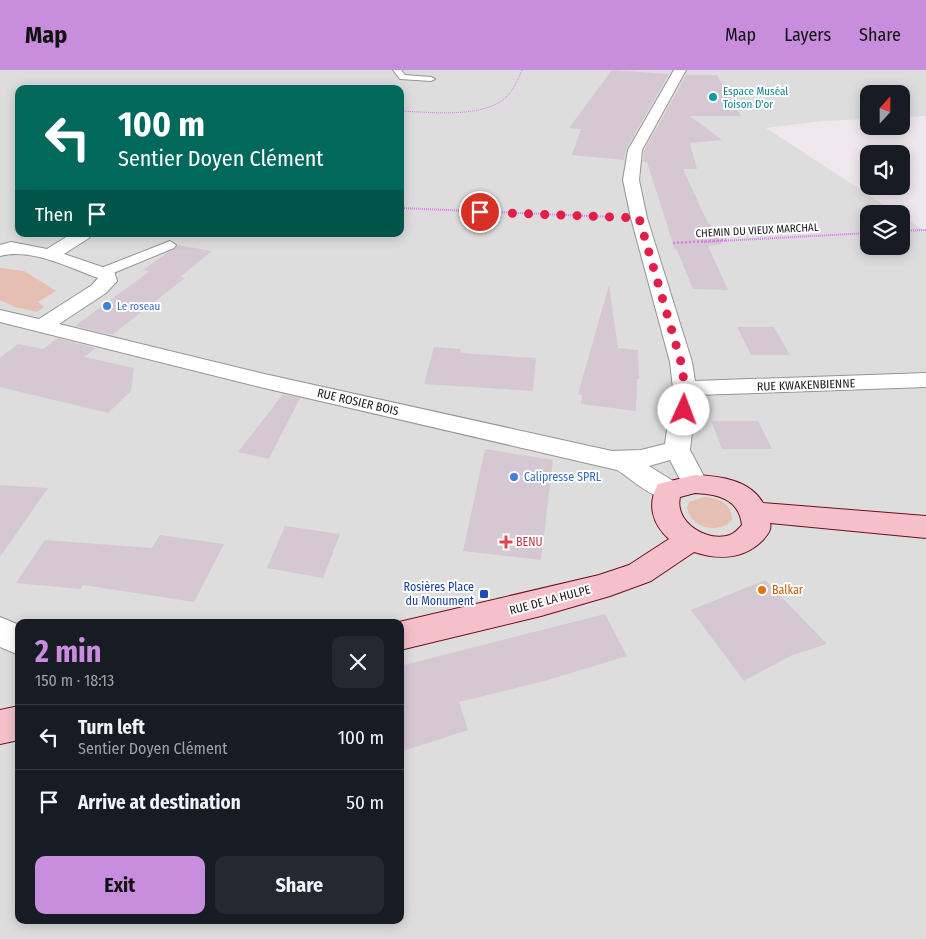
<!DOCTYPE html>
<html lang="en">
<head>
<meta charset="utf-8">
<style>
  body { margin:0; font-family:"Fira Sans Condensed",sans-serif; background:#242831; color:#f1f3f6; height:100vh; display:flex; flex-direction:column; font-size:19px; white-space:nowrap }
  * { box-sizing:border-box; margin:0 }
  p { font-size:16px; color:#9ea1a6 }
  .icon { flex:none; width:28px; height:28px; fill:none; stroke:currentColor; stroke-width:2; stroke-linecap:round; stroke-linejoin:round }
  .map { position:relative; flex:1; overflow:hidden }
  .drawer { position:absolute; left:15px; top:549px; width:389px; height:305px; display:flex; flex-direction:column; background:#171b24; border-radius:10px; box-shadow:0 2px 12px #0003 }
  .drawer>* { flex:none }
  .top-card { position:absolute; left:15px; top:15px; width:389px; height:152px; border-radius:10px; box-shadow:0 2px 12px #0003; background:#00695c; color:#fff; overflow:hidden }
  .needle { width:32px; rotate:21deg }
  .fabs { position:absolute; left:860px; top:15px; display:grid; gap:10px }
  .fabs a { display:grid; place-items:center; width:50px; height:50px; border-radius:10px; background:#171b24; box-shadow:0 2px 12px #0003; font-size:25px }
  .pin { position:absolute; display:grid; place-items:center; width:42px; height:42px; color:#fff; margin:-21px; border:2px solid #fff; border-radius:50%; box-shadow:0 1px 5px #0007 }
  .me { position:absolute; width:55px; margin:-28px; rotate:2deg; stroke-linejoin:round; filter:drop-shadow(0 0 4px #0008) }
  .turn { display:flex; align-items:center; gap:18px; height:105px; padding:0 20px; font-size:22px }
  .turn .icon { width:65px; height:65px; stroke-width:2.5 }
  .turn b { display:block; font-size:35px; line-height:42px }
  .then { display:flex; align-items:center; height:48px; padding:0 20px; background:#0003; gap:10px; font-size:19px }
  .round { display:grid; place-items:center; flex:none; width:52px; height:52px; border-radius:10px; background:#242831 }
  .summary { display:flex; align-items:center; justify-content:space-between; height:85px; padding:0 20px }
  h1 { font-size:30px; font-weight:700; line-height:38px; color:#c88ddd }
  .button { display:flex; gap:10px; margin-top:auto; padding:10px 20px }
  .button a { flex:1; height:58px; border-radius:10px; background:#c88ddd; color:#111; font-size:20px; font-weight:700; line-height:58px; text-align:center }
  .button a+a { background:#242831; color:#f1f3f6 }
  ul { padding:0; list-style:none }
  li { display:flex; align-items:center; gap:15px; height:65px; padding:0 20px; border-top:1px solid #363941 }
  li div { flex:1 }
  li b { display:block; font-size:19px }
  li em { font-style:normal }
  header { display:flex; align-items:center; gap:30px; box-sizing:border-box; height:70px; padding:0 25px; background:#c88ddd; color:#111 }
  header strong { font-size:24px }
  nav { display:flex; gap:28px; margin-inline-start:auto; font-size:18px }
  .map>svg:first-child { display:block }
  .residential { fill:#ddddde; fill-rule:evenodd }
  .grass { fill:#e5bfb1 }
  .building { fill:#d6c8d3 }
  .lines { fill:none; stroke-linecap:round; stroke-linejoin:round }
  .lane-casing { stroke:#949494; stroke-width:2 }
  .street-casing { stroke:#949494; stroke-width:2 }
  .secondary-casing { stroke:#6f0e1b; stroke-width:2 }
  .path-far2 { stroke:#de79ee; stroke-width:1; stroke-dasharray:1 1; stroke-linecap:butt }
  .path-far1 { stroke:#de79ee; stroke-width:2; stroke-dasharray:1 1; stroke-linecap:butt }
  .path { stroke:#de79ee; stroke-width:2.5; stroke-dasharray:2 2; stroke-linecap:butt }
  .lane { fill:#fff; fill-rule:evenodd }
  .street { fill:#fff; fill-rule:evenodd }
  .secondary { fill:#f5c0ca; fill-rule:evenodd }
  .route { stroke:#e11d48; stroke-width:9; stroke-dasharray:0 16.2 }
  .culture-dot { fill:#0f9aa8; stroke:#fff; stroke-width:2 }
  .shop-dot { fill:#3f7fe0; stroke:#fff; stroke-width:2 }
  .health-dot { fill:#e0444e; stroke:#fff; stroke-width:2 }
  .food-dot { fill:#e8710a; stroke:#fff; stroke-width:2 }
  .transit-dot { fill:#1a4fb4; stroke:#fff; stroke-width:2 }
  .labels { text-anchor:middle; stroke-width:4; stroke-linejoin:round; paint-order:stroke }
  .far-culture-label { font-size:11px; fill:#0d838f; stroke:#fff; text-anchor:start }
  .far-street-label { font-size:11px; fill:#202020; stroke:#fff }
  .far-shop-label { font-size:11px; fill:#366cbe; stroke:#fff; text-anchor:start }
  .street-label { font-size:12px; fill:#202020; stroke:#fff }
  .shop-label { font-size:12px; fill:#366cbe; stroke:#fff; text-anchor:start }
  .health-label { font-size:12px; fill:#be3a42; stroke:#fff; text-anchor:start }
  .transit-label { font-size:12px; fill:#164399; stroke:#fff; text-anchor:end }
  .food-label { font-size:12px; fill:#c56008; stroke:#fff; text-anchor:start }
</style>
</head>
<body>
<header>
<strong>Map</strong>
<nav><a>Map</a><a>Layers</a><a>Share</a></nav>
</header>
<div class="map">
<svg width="926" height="869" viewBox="0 0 926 869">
  <rect width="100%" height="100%" fill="#efe7ec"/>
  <!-- residential -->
  <path class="residential" d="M0,0H926V46L901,47V24H869V49L822,51L766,58L898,144H869V176H901V146L926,161V869H0ZM19,19H400V164H19ZM19,552H400V850H19Z"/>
  <!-- grass -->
  <g class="grass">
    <polygon points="0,198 24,201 56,221 38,232 44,237 37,242 15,237 0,230"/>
    <path d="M704,427C718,428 732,433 732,450C718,465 691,458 687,438L689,432Z"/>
  </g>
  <!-- building -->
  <g class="building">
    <polygon points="612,0 669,4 626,79 624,90 572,85 581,59 569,58"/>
    <polygon points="686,5 717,5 741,46 690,46 722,70 690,73 697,99 683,99 706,149 722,174 708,176 728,220 693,219 677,180 675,180 647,92 643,92 644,81"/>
    <polygon points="178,175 212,181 180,207 185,208 112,265 75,256 150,201 143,200"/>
    <polygon points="609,215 618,278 638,280 639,309 637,309 636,341 581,334 582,325 578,324"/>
    <polygon points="737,257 774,257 790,285 751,285"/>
    <polygon points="58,268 96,278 84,287 134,298 131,321 108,343 0,317 0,288 18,274 43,279"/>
    <polygon points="434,277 461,279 460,283 536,288 533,321 424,314"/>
    <polygon points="283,324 300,328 269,389 238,382"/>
    <polygon points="711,351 758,351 772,379 722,379"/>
    <polygon points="485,379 553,390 541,490 463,481"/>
    <polygon points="0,415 48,418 0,487"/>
    <polygon points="285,456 340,464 323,508 267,498"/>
    <polygon points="160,465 224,474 194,532 83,515 81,519 16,513 45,470 152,478"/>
    <polygon points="765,510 827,574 790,586 744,611 691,540"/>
    <polygon points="605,544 627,586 548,610 459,632 468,660 400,682 400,596"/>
  </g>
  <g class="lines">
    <!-- lane casing -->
    <g class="lane-casing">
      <g id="lane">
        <polygon points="393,0 401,0 405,5 431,7 435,9 431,11 400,9"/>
        <polygon points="170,171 176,175 174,178 106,206 96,206 95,203 96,200"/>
      </g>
    </g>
    <!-- street casing -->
    <g class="street-casing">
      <g id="street">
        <path d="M674,0H686L642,80L639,110L647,148L692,292L695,311L926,303V317L696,325L690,380L708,414L704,421L695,423L686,421L670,390L649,396L678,414L681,421L678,428C656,434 635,411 617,400L260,317L0,252V240L39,249L92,215L98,208C67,197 32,178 0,186V175L11,172L47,179L71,164H91L89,168L64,184L114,201L117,211L106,223L59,254L260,303L612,381L641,380L665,374L673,318L670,292L631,148L623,110L628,80Z"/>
        <polygon points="0,547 19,555 19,585 0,577"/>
      </g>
    </g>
    <!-- secondary casing -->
    <g class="secondary-casing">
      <g id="secondary">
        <path d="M695,405C720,406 750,410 763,433L926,446V468L770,453C772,460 767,465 763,470C743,490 719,490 694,482L651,511L610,526L541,546L400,580L399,552L599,505L629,495L669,469C652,454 647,434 658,414ZM695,423C718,424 739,429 742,455C739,458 735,463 730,465C707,473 674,452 680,427Z"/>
        <polygon points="19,636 19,670 0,674 0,640"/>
      </g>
    </g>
    <!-- path-far2 -->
    <path class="path-far2" d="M400,41C429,42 484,49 506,27C514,20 518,9 522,0"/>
    <!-- path-far1 -->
    <g class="path-far1">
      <polyline points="400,138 613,147"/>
      <polyline points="901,161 926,160"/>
      <polyline points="702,172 869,163"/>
    </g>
    <!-- path -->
    <polyline class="path" points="673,173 726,170"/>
    <!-- lane -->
    <use href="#lane" class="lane"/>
    <!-- street -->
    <use href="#street" class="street"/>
    <!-- secondary -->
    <use href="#secondary" class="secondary"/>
  </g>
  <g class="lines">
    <!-- route -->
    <polyline class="route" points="480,142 639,148 681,292 685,318 684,340"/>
  </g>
  <!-- markers -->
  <circle class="culture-dot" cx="713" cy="27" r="5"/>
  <g class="shop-dot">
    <circle cx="107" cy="236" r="5"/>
    <circle cx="514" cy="407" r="5"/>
  </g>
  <path class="health-dot" d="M503.5 464.5h5v5h5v5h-5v5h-5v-5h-5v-5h5z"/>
  <circle class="food-dot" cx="762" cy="520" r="5"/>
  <rect class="transit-dot" x="479" y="519" width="10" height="10" rx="2.5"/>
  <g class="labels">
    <!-- far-culture labels -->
    <g class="far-culture-label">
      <text x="723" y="25">Espace Muséal<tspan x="723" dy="13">Toison D'or</tspan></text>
    </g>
    <!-- far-street labels -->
    <g class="far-street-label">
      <text transform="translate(757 160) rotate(-3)" y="4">CHEMIN DU VIEUX MARCHAL</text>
    </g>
    <!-- far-shop labels -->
    <g class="far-shop-label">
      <text x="117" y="240">Le roseau</text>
    </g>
    <!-- street labels -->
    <g class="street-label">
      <text transform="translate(806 315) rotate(-2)" y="4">RUE KWAKENBIENNE</text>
      <text transform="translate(358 332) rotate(13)" y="4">RUE ROSIER BOIS</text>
      <text transform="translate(550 530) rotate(-15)" y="4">RUE DE LA HULPE</text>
    </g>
    <!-- shop labels -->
    <g class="shop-label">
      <text x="524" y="411">Calipresse SPRL</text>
    </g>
    <!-- health labels -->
    <g class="health-label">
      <text x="516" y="476">BENU</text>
    </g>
    <!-- transit labels -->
    <g class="transit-label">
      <text x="474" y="521">Rosières Place<tspan x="474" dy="14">du Monument</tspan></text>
    </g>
    <!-- food labels -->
    <g class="food-label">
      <text x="772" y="524">Balkar</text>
    </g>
  </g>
</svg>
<div class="fabs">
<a><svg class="needle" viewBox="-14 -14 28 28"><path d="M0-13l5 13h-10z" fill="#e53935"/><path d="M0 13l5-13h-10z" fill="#9ea1a6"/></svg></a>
<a><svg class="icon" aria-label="sound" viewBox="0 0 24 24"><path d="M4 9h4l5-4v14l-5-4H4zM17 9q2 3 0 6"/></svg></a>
<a><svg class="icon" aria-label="layers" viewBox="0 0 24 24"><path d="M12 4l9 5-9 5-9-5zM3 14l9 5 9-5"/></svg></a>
</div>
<div class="pin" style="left:480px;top:142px;background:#d93025"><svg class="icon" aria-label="arrive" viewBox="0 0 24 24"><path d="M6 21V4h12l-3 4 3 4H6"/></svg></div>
<svg class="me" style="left:684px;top:340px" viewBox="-20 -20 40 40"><circle r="19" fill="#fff"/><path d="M0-13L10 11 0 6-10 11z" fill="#e11d48"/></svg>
<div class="top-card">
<div class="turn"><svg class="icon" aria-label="left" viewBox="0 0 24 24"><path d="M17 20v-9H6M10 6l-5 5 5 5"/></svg><div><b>100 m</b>Sentier Doyen Clément</div></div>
<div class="then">Then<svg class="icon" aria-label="arrive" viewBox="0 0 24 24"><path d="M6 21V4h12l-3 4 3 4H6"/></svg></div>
</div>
<section class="drawer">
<div class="summary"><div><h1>2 min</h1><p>150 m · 18:13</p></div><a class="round"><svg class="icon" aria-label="close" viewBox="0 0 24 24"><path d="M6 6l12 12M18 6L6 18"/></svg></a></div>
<ul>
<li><svg class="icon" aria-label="left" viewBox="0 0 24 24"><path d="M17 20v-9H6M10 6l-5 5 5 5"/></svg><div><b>Turn left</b><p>Sentier Doyen Clément</p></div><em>100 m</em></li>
<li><svg class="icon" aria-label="arrive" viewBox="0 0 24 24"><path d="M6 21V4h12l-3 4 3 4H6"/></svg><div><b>Arrive at destination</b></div><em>50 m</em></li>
</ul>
<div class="button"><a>Exit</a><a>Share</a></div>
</section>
</div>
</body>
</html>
